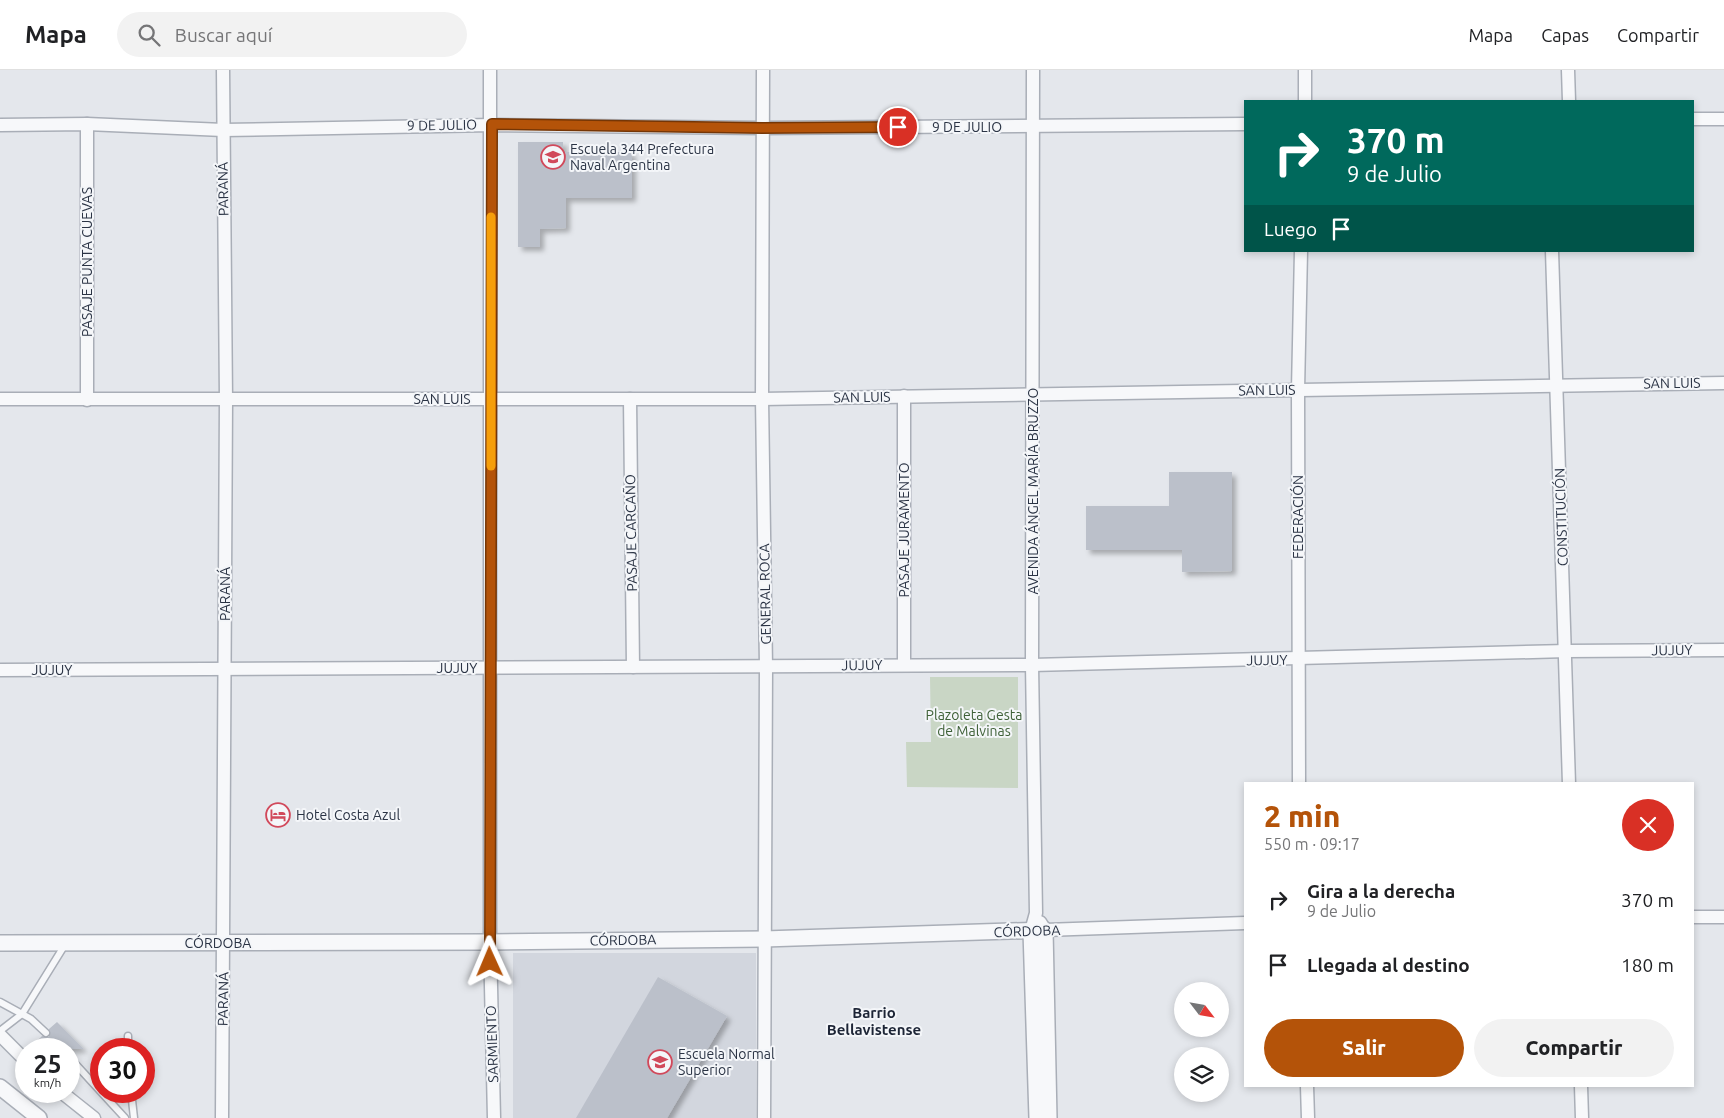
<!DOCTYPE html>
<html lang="es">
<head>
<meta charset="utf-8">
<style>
  body { margin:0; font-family:Ubuntu,sans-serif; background:#f2f2f2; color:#202124; height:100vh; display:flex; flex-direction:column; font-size:19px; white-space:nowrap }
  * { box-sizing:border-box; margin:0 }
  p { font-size:16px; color:#757577 }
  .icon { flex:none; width:28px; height:28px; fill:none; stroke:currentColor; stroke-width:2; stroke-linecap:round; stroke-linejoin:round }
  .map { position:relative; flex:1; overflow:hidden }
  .panel { position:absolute; left:1244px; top:712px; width:450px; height:305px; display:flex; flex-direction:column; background:#fff; border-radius:0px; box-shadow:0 2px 8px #0003 }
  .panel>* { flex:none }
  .hud { position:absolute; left:1244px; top:30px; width:450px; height:152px; border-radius:0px; box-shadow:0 2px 8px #0003; background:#00695c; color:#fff; overflow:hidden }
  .needle { width:32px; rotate:121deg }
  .buttons { position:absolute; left:1174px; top:912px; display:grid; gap:10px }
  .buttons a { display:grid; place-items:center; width:55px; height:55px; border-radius:50%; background:#fff; box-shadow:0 2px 8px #0003; font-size:25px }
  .speed { position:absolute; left:15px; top:968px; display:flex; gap:10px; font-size:25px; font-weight:700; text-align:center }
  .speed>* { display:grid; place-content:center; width:65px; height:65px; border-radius:50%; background:#fff; box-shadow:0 2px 8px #0003; line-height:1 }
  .speed small { font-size:12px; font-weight:400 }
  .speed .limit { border:8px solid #d22; background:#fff; color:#111 }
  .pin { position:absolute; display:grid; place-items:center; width:42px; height:42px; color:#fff; margin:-21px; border:2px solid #fff; border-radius:50%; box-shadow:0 1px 5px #0007 }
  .me { position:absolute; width:55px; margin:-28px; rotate:359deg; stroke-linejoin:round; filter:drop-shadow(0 0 4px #0008) }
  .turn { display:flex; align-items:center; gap:18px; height:105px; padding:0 20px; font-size:22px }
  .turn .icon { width:65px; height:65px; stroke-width:2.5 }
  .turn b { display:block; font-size:35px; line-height:42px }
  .then { display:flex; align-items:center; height:48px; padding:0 20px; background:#0003; gap:10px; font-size:19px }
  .round { display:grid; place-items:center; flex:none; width:52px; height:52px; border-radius:26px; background:#f2f2f2 }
  .overview { display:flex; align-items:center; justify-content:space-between; height:85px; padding:0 20px }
  h1 { font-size:30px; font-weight:800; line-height:38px; color:#b45309 }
  .cta { display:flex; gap:10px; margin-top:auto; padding:10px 20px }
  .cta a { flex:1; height:58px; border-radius:30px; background:#b45309; color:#fff; font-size:20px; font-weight:800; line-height:58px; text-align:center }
  .cta a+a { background:#f2f2f2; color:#202124 }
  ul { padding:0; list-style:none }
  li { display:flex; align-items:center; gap:15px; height:65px; padding:0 20px }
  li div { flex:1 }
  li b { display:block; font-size:19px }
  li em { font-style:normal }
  header { display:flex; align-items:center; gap:30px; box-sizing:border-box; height:70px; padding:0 25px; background:#fff; border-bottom:1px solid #e0e0e0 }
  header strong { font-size:24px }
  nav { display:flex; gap:28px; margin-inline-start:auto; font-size:18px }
  .search { width:350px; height:45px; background:#f2f2f2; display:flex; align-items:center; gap:12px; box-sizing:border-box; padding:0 18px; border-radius:28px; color:#757577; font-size:19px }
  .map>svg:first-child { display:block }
  .built { fill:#d2d6de }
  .green { fill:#c9d6c5 }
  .building { fill:#bbc0ca; filter:url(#shadow) }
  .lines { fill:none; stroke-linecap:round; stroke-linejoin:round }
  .service-casing { stroke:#a9aeb7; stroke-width:9 }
  .minor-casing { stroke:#a9aeb7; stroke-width:15 }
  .tertiary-casing { stroke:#a9aeb7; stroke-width:18 }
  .service { stroke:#f7f8fa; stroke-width:6 }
  .minor { stroke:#f7f8fa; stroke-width:12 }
  .tertiary { stroke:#f7f8fa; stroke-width:15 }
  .route-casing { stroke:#753606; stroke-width:12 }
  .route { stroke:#b45309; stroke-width:9 }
  .slow { stroke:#f59e0b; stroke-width:9 }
  .labels { text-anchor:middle; stroke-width:4; stroke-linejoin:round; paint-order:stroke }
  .street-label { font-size:14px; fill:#2b3445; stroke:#f4f6f9 }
  .poi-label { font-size:14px; fill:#2b3445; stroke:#f4f6f9; text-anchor:start }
  .park-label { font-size:14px; fill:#3f6138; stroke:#f4f6f9 }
  .neighbourhood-label { font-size:15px; font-weight:bold; fill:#1d2536; stroke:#f4f6f9 }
</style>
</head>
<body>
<header>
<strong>Mapa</strong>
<div class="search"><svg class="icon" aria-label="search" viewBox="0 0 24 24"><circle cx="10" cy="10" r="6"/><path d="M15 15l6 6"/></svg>Buscar aquí</div>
<nav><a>Mapa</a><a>Capas</a><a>Compartir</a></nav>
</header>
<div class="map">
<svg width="1724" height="1048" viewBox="0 0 1724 1048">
  <defs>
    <filter id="shadow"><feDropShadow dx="4" dy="4" stdDeviation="2.5" flood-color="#0004"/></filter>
  </defs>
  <rect width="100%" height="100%" fill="#e4e7ec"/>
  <!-- built -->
  <rect class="built" x="513" y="883" width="243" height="165"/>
  <!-- green -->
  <polygon class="green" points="930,607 1018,607 1018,718 907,717 906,672 931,672"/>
  <!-- building -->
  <g class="building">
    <polygon points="518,72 563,72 563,82 632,82 632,128 566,128 566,158 540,159 540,177 518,177"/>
    <polygon points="1169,402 1232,402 1232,501 1182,502 1182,480 1086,480 1086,436 1169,436"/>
    <polygon points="658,907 727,946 667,1048 576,1048"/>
    <polygon points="57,952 84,979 45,979 37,971 42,966 49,967 49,959"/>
  </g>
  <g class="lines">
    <!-- service casing -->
    <g class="service-casing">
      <g id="service">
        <polyline points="0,932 31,949 46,963"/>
        <polyline points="0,961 22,944 66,873"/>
        <polyline points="128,966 128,979"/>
        <polyline points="69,987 125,1048"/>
        <polyline points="131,1021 134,1048"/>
      </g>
    </g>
    <!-- minor casing -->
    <g class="minor-casing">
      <g id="minor">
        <polyline points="490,0 490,872 494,1048"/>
        <polyline points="763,0 762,329 766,597 764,1048"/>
        <polyline points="1568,0 1569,31"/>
        <polyline points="1305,31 1305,0"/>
        <polyline points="1692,49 1724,49"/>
        <polyline points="0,55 87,54 223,60 492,55 762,58 1245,54"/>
        <polyline points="1552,181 1569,714"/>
        <polyline points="904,326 904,594"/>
        <polyline points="0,329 762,329 1724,313"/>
        <polyline points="630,329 633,597"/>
        <polyline points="87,330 87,54"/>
        <polyline points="0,600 1032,595 1567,581 1724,580"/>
        <polyline points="1299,714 1298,320 1301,181"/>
        <polyline points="1692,847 1724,847"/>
        <polyline points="1040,852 1045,860 1245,853"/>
        <polyline points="1031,861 1036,843 1032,595 1033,0"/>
        <polyline points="0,965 26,991"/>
        <polyline points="1307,1016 1308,1048"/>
        <polyline points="1581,1016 1582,1048"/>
        <polyline points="60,1021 94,1048"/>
        <polyline points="222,1048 226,330 223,0"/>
      </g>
    </g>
    <!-- tertiary casing -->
    <g class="tertiary-casing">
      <g id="tertiary">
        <polyline points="1031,861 1037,1048"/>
        <polyline points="0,873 490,872 764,869 1045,860 1049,1048"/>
        <polyline points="0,1017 39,1048"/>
      </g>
    </g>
    <!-- service -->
    <use href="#service" class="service"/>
    <!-- minor -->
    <use href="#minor" class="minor"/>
    <!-- tertiary -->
    <use href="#tertiary" class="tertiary"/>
  </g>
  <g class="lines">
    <!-- route casing -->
    <g class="route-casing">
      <polyline id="route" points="490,892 492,54 762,58 898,57"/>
    </g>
    <!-- route -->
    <use href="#route" class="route"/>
    <!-- slow -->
    <polyline class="slow" points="491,396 491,147"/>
  </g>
  <!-- icons -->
  <defs>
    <g id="school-ring" transform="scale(1.25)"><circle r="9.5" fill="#f4f6f9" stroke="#d1495b" stroke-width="1.5"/><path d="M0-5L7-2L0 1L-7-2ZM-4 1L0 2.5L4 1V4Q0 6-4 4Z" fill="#d1495b"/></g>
    <g id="hotel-ring" transform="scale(1.25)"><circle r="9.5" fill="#f4f6f9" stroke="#d1495b" stroke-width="1.5"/><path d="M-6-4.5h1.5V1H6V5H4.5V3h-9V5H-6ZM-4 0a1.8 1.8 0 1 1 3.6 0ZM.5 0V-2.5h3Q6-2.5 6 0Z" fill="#d1495b"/></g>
  </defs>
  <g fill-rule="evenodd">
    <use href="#school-ring" x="553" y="87"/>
    <use href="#hotel-ring" x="278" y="745"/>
    <use href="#school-ring" x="660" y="992"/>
  </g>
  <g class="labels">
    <!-- street labels -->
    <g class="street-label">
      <text transform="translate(442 55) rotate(-1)" y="5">9 DE JULIO</text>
      <text x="967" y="62">9 DE JULIO</text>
      <text transform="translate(223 119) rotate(-91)" y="5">PARANÁ</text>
      <text transform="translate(87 192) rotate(-90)" y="5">PASAJE PUNTA CUEVAS</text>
      <text transform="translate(1672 313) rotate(-1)" y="5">SAN LUIS</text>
      <text transform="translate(1267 320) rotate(-1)" y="5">SAN LUIS</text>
      <text transform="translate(862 327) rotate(-1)" y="5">SAN LUIS</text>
      <text x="442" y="334">SAN LUIS</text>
      <text transform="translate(1033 421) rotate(-90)" y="5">AVENIDA ÁNGEL MARÍA BRUZZO</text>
      <text transform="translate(1298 447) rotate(-90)" y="5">FEDERACIÓN</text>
      <text transform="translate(1561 447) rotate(-92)" y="5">CONSTITUCIÓN</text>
      <text transform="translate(904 460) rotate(-90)" y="5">PASAJE JURAMENTO</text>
      <text transform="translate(631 463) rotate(-91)" y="5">PASAJE CARCAÑO</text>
      <text transform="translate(225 524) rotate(-90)" y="5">PARANÁ</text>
      <text transform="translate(765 524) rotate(-91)" y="5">GENERAL ROCA</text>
      <text transform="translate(1672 580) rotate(-1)" y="5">JUJUY</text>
      <text transform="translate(1267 590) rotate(-1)" y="5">JUJUY</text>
      <text transform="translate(862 595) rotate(-1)" y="5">JUJUY</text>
      <text x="457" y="603">JUJUY</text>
      <text x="52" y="605">JUJUY</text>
      <text transform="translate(1027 861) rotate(-2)" y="5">CÓRDOBA</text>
      <text transform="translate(623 870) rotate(-1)" y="5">CÓRDOBA</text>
      <text x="218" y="878">CÓRDOBA</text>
      <text transform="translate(223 929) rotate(-89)" y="5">PARANÁ</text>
      <text transform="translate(492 974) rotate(-92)" y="5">SARMIENTO</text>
    </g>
    <!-- poi labels -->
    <g class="poi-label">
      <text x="570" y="84">Escuela 344 Prefectura<tspan x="570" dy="16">Naval Argentina</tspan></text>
      <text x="296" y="750">Hotel Costa Azul</text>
      <text x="678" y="989">Escuela Normal<tspan x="678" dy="16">Superior</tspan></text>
    </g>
    <!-- park labels -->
    <g class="park-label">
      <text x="974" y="650">Plazoleta Gesta<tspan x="974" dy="16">de Malvinas</tspan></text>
    </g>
    <!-- neighbourhood labels -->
    <g class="neighbourhood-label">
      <text x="874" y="948">Barrio<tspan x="874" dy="17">Bellavistense</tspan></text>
    </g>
  </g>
</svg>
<div class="buttons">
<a><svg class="needle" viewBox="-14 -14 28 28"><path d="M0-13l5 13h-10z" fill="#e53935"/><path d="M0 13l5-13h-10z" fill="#757577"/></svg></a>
<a><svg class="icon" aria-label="layers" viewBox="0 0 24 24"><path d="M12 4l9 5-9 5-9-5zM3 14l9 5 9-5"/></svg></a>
</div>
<div class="speed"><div>25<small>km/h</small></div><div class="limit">30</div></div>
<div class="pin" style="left:898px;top:57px;background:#d93025"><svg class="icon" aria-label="arrive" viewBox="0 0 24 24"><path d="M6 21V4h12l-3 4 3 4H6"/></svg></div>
<svg class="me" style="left:490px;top:892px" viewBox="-20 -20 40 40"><path d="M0-17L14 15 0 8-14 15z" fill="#b45309" stroke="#fff" stroke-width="4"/></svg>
<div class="hud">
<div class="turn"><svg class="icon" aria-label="right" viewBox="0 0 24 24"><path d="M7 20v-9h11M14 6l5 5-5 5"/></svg><div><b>370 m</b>9 de Julio</div></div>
<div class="then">Luego<svg class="icon" aria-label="arrive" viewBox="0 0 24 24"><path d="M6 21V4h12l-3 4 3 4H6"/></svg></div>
</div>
<section class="panel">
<div class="overview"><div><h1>2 min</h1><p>550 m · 09:17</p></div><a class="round" style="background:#d93025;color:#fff"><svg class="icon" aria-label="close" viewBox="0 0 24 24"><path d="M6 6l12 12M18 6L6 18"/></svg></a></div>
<ul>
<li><svg class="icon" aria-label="right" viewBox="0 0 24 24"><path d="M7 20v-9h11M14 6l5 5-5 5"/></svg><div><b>Gira a la derecha</b><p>9 de Julio</p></div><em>370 m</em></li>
<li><svg class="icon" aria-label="arrive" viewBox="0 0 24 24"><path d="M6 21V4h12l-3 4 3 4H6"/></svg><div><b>Llegada al destino</b></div><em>180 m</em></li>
</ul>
<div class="cta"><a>Salir</a><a>Compartir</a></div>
</section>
</div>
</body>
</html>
